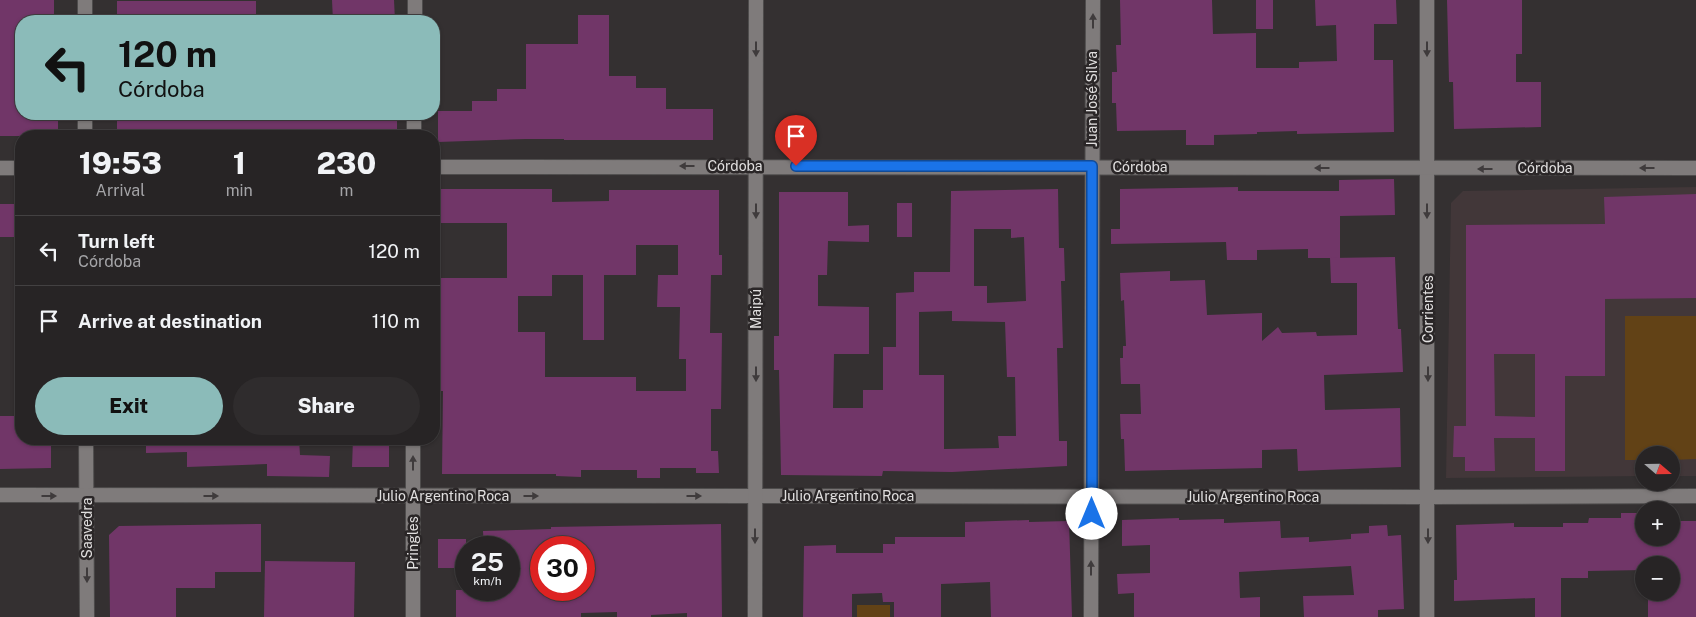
<!DOCTYPE html>
<html lang="en">
<head>
<meta charset="utf-8">
<style>
  body { margin:0; font-family:"Public Sans",sans-serif; background:#2f2c2d; color:#f1f3f6; height:100vh; display:flex; flex-direction:column; font-size:19px; white-space:nowrap }
  * { box-sizing:border-box; margin:0 }
  p { font-size:16px; color:#a4a4a7 }
  .icon { flex:none; width:28px; height:28px; fill:none; stroke:currentColor; stroke-width:2; stroke-linecap:round; stroke-linejoin:round }
  .map { position:relative; flex:1; overflow:hidden }
  .details { position:absolute; left:15px; top:130px; width:425px; height:315px; display:flex; flex-direction:column; background:#272425; border-radius:20px; box-shadow:0 1px 4px #0004,0 0 0 1px #434142 }
  .details>* { flex:none }
  .top-card { position:absolute; left:15px; top:15px; width:425px; height:105px; border-radius:20px; box-shadow:0 1px 4px #0004,0 0 0 1px #434142; background:#8bbbb9; color:#111; overflow:hidden }
  .needle { width:32px; rotate:110deg }
  .buttons { position:absolute; left:1635px; top:446px; display:grid; gap:10px }
  .buttons a { display:grid; place-items:center; width:45px; height:45px; border-radius:50%; background:#272425; box-shadow:0 1px 4px #0004,0 0 0 1px #434142; font-size:25px }
  .speed { position:absolute; left:455px; top:536px; display:flex; gap:10px; font-size:25px; font-weight:700; text-align:center }
  .speed>* { display:grid; place-content:center; width:65px; height:65px; border-radius:50%; background:#272425; box-shadow:0 1px 4px #0004,0 0 0 1px #434142; line-height:1 }
  .speed small { font-size:12px; font-weight:400 }
  .speed .limit { border:8px solid #d22; background:#fff; color:#111 }
  .pin { position:absolute; display:grid; place-items:center; width:42px; height:42px; color:#fff; margin:-51px -21px; border-radius:50% 50% 50% 0; rotate:-45deg; box-shadow:0 0 5px #0007 }
  .pin .icon { rotate:45deg }
  .me { position:absolute; width:55px; margin:-28px; rotate:0deg; stroke-linejoin:round; filter:drop-shadow(0 0 4px #0008) }
  .turn { display:flex; align-items:center; gap:18px; height:105px; padding:0 20px; font-size:22px }
  .turn .icon { width:65px; height:65px; stroke-width:2.5 }
  .turn b { display:block; font-size:35px; line-height:42px }
  .eta { display:flex; justify-content:space-evenly; align-items:center; height:85px; text-align:center }
  .eta b { font-size:30px; font-weight:800; line-height:35px }
  .action { display:flex; gap:10px; margin-top:auto; padding:10px 20px }
  .action a { flex:1; height:58px; border-radius:30px; background:#8bbbb9; color:#111; font-size:20px; font-weight:800; line-height:58px; text-align:center }
  .action a+a { background:#2f2c2d; color:#f1f3f6 }
  ul { padding:0; list-style:none }
  li { display:flex; align-items:center; gap:15px; height:70px; padding:0 20px; border-top:1px solid #434142 }
  li div { flex:1 }
  li b { display:block; font-size:19px }
  li em { font-style:normal }
  .map>svg:first-child { display:block }
  .built { fill:#423739 }
  .green { fill:#624216 }
  .building { fill:#713668; fill-rule:evenodd }
  .lines { fill:none; stroke-linecap:round; stroke-linejoin:round }
  .minor-casing { stroke:#4e4c4c; stroke-width:16 }
  .minor { stroke:#7f7b7b; stroke-width:14 }
  .oneway { fill:#3f3b3c }
  .route-casing { stroke:#114b97; stroke-width:12 }
  .route { stroke:#1a73e8; stroke-width:9 }
  .labels { text-anchor:middle; stroke-width:5; stroke-linejoin:round; paint-order:stroke }
  .street-label { font-size:14px; fill:#e1dfdf; stroke:#2a2627 }
</style>
</head>
<body>
<div class="map">
<svg width="1696" height="617" viewBox="0 0 1696 617">
  <rect width="100%" height="100%" fill="#343031"/>
  <!-- built -->
  <polygon class="built" points="1696,187 1696,476 1671,476 1671,455 1644,455 1644,476 1446,478 1451,203 1463,191"/>
  <!-- green -->
  <g class="green">
    <polygon points="1625,316 1696,316 1696,459 1671,460 1671,455 1644,455 1644,460 1625,460"/>
    <rect x="857" y="605" width="33" height="12"/>
  </g>
  <!-- building -->
  <g class="building">
    <polygon points="0,0 54,0 54,21 21,21 21,114 58,114 58,136 0,136"/>
    <polygon points="332,0 394,0 395,21 333,21"/>
    <polygon points="1120,0 1212,0 1213,34 1256,33 1256,68 1299,68 1299,62 1337,61 1336,25 1316,26 1315,0 1396,0 1397,24 1374,24 1374,60 1393,60 1394,132 1297,134 1297,131 1257,132 1257,134 1214,135 1214,145 1186,145 1186,130 1117,131 1116,103 1112,103 1112,72 1117,72 1116,45 1121,45"/>
    <rect x="1256" y="0" width="17" height="29"/>
    <polygon points="1447,0 1522,0 1522,54 1516,54 1516,82 1541,82 1541,127 1454,129 1453,82 1449,82"/>
    <rect x="117" y="1" width="139" height="20"/>
    <polygon points="578,15 609,15 609,76 636,76 636,88 666,88 666,109 713,109 713,140 564,140 564,139 526,139 438,142 438,111 472,111 472,101 497,101 497,89 526,89 526,44 578,44"/>
    <polygon points="117,114 397,114 397,129 367,130 367,136 144,136 144,132 130,132 131,129 117,129"/>
    <polygon points="1394,179 1395,215 1340,216 1340,258 1308,258 1308,249 1257,250 1257,260 1227,260 1226,242 1111,244 1111,229 1120,229 1120,189 1238,187 1238,191 1339,191 1339,180"/>
    <path d="M441,189H552V202L609,201V190H719V255H722V275H711L710,333H722L721,409H711V451H718L719,473H696V468H660V478H637V470H581V477L556,476V474H442L443,391H438L439,278H507V223H441ZM636,245H678V275H658L657,307H680L679,359H686V391H636V377H545V332H518V296H552V275H583V340H604V275H636Z"/>
    <path d="M1058,189L1059,248H1064L1065,281H1061L1063,348H1057L1059,441H1067V466L952,472L883,471L882,476L781,475L779,370H774V336H779V192H848V226L869,225V242L828,241L827,275H818V306L869,307V354H834L833,408H863V390H883V347H896V293L914,292V272H950L951,191ZM974,229H1011V238L1024,237L1026,301L987,303V286H974ZM952,311V321L1005,322L1007,377H1015L1016,436H998L999,448L944,449V375H919V312Z"/>
    <path d="M1696,194V298L1605,299V376H1565V471H1535V438H1494L1495,471H1465V457H1453L1454,426H1466V225L1605,224L1604,197ZM1494,354H1535V417L1495,416Z"/>
    <rect x="897" y="203" width="15" height="34"/>
    <rect x="0" y="204" width="17" height="33"/>
    <polygon points="1395,257 1398,329 1401,329 1403,372 1324,375 1325,410 1400,408 1401,467 1298,471 1297,449 1262,450 1262,468 1125,471 1124,439 1121,439 1120,414 1141,414 1140,384 1121,384 1120,358 1123,358 1123,346 1126,346 1124,300 1121,301 1120,273 1170,271 1170,281 1205,280 1207,315 1262,313 1262,341 1278,327 1282,333 1316,332 1317,336 1357,335 1357,283 1331,283 1330,258"/>
    <polygon points="0,416 21,416 21,439 51,439 51,468 0,469"/>
    <polygon points="146,439 299,439 300,455 330,456 329,477 267,476 267,464 187,467 187,452 146,453"/>
    <polygon points="353,439 389,439 389,467 352,467"/>
    <polygon points="1621,513 1643,513 1643,538 1674,538 1674,521 1696,521 1696,617 1648,617 1648,598 1645,598 1645,592 1671,592 1671,565 1644,565 1644,570 1588,571 1588,578 1561,578 1561,617 1535,617 1535,598 1454,601 1454,580 1457,580 1456,525 1514,523 1514,527 1563,527 1563,523 1588,523 1589,518 1621,518"/>
    <polygon points="1179,518 1179,520 1224,519 1224,523 1280,521 1281,538 1309,537 1309,542 1351,539 1351,534 1369,533 1369,526 1387,525 1388,536 1401,535 1404,609 1378,610 1378,617 1304,617 1303,596 1354,595 1351,566 1239,572 1240,598 1260,597 1260,617 1134,617 1134,593 1118,594 1117,574 1150,573 1150,545 1122,546 1122,520"/>
    <polygon points="1029,520 1029,522 1069,521 1072,617 991,617 990,582 941,584 941,617 894,617 894,602 883,602 882,593 852,594 852,617 803,617 804,546 836,545 836,553 883,553 883,544 895,544 895,537 965,537 965,522"/>
    <polygon points="261,524 261,572 215,572 215,588 176,588 176,617 110,617 109,535 119,526"/>
    <path d="M721,524L722,617H687V613L651,615V617H617V612L581,613V617H456V590H509V548H484L483,531L551,529V527ZM541,548H584V590H541Z"/>
    <rect x="438" y="539" width="28" height="29"/>
    <polygon points="265,561 355,562 354,617 264,617"/>
  </g>
  <g class="lines">
    <!-- minor casing -->
    <g class="minor-casing">
      <g id="minor">
        <polyline points="1427,0 1427,617"/>
        <polyline points="85,21 85,0"/>
        <polyline points="415,21 415,0"/>
        <polyline points="85,136 85,114"/>
        <polyline points="414,136 414,114"/>
        <path d="M434,167C855,165 1275,170 1696,168"/>
        <polyline points="0,168 21,168"/>
        <polyline points="86,439 87,617"/>
        <polyline points="0,495 1428,497 1696,496"/>
        <polyline points="413,617 413,439"/>
        <polyline points="755,617 756,0"/>
        <polyline points="1091,617 1093,0"/>
      </g>
    </g>
    <!-- minor -->
    <use href="#minor" class="minor"/>
  </g>
  <!-- one-way arrows -->
  <defs><path id="oneway-solid" d="M-6-.8H1V-3.2L6.5 0L1 3.2V.8H-6Z" transform="scale(1.25)"/></defs>
  <g class="oneway">
    <use href="#oneway-solid" transform="translate(1093 21) rotate(-90)"/>
    <use href="#oneway-solid" transform="translate(756 49) rotate(90)"/>
    <use href="#oneway-solid" transform="translate(1427 49) rotate(90)"/>
    <use href="#oneway-solid" transform="translate(687 166) rotate(180)"/>
    <use href="#oneway-solid" transform="translate(1322 168) rotate(-180)"/>
    <use href="#oneway-solid" transform="translate(1647 168) rotate(180)"/>
    <use href="#oneway-solid" transform="translate(1485 169) rotate(180)"/>
    <use href="#oneway-solid" transform="translate(756 211) rotate(90)"/>
    <use href="#oneway-solid" transform="translate(1427 211) rotate(90)"/>
    <use href="#oneway-solid" transform="translate(756 374) rotate(90)"/>
    <use href="#oneway-solid" transform="translate(1428 374) rotate(90)"/>
    <use href="#oneway-solid" transform="translate(413 463) rotate(-90)"/>
    <use href="#oneway-solid" transform="translate(49 496)"/>
    <use href="#oneway-solid" transform="translate(211 496)"/>
    <use href="#oneway-solid" transform="translate(531 496)"/>
    <use href="#oneway-solid" transform="translate(694 496)"/>
    <use href="#oneway-solid" transform="translate(755 536) rotate(90)"/>
    <use href="#oneway-solid" transform="translate(1428 536) rotate(90)"/>
    <use href="#oneway-solid" transform="translate(1091 568) rotate(-90)"/>
    <use href="#oneway-solid" transform="translate(87 575) rotate(90)"/>
  </g>
  <g class="lines">
    <!-- route casing -->
    <g class="route-casing">
      <polyline id="route" points="796,166 1092,166 1092,514"/>
    </g>
    <!-- route -->
    <use href="#route" class="route"/>
  </g>
  <g class="labels">
    <!-- street labels -->
    <g class="street-label">
      <text transform="translate(1092 99) rotate(-90)" y="5">Juan José Silva</text>
      <text x="735" y="171">Córdoba</text>
      <text x="1140" y="172">Córdoba</text>
      <text x="1545" y="173">Córdoba</text>
      <text transform="translate(756 309) rotate(-90)" y="5">Maipú</text>
      <text transform="translate(1428 309) rotate(-90)" y="5">Corrientes</text>
      <text x="443" y="501">Julio Argentino Roca</text>
      <text x="848" y="501">Julio Argentino Roca</text>
      <text x="1253" y="502">Julio Argentino Roca</text>
      <text transform="translate(87 528) rotate(-90)" y="5">Saavedra</text>
      <text transform="translate(413 543) rotate(-90)" y="5">Pringles</text>
    </g>
  </g>
</svg>
<div class="buttons">
<a><svg class="needle" viewBox="-14 -14 28 28"><path d="M0-13l5 13h-10z" fill="#e53935"/><path d="M0 13l5-13h-10z" fill="#a4a4a7"/></svg></a>
<a>+</a>
<a>−</a>
</div>
<div class="speed"><div>25<small>km/h</small></div><div class="limit">30</div></div>
<div class="pin" style="left:796px;top:166px;background:#d93025"><svg class="icon" aria-label="arrive" viewBox="0 0 24 24"><path d="M6 21V4h12l-3 4 3 4H6"/></svg></div>
<svg class="me" style="left:1092px;top:514px" viewBox="-20 -20 40 40"><circle r="19" fill="#fff"/><path d="M0-13L10 11 0 6-10 11z" fill="#1a73e8"/></svg>
<div class="top-card">
<div class="turn"><svg class="icon" aria-label="left" viewBox="0 0 24 24"><path d="M17 20v-9H6M10 6l-5 5 5 5"/></svg><div><b>120 m</b>Córdoba</div></div>
</div>
<section class="details">
<div class="eta">
<div><b>19:53</b><p>Arrival</p></div>
<div><b>1</b><p>min</p></div>
<div><b>230</b><p>m</p></div>
</div>
<ul>
<li><svg class="icon" aria-label="left" viewBox="0 0 24 24"><path d="M17 20v-9H6M10 6l-5 5 5 5"/></svg><div><b>Turn left</b><p>Córdoba</p></div><em>120 m</em></li>
<li><svg class="icon" aria-label="arrive" viewBox="0 0 24 24"><path d="M6 21V4h12l-3 4 3 4H6"/></svg><div><b>Arrive at destination</b></div><em>110 m</em></li>
</ul>
<div class="action"><a>Exit</a><a>Share</a></div>
</section>
</div>
</body>
</html>
